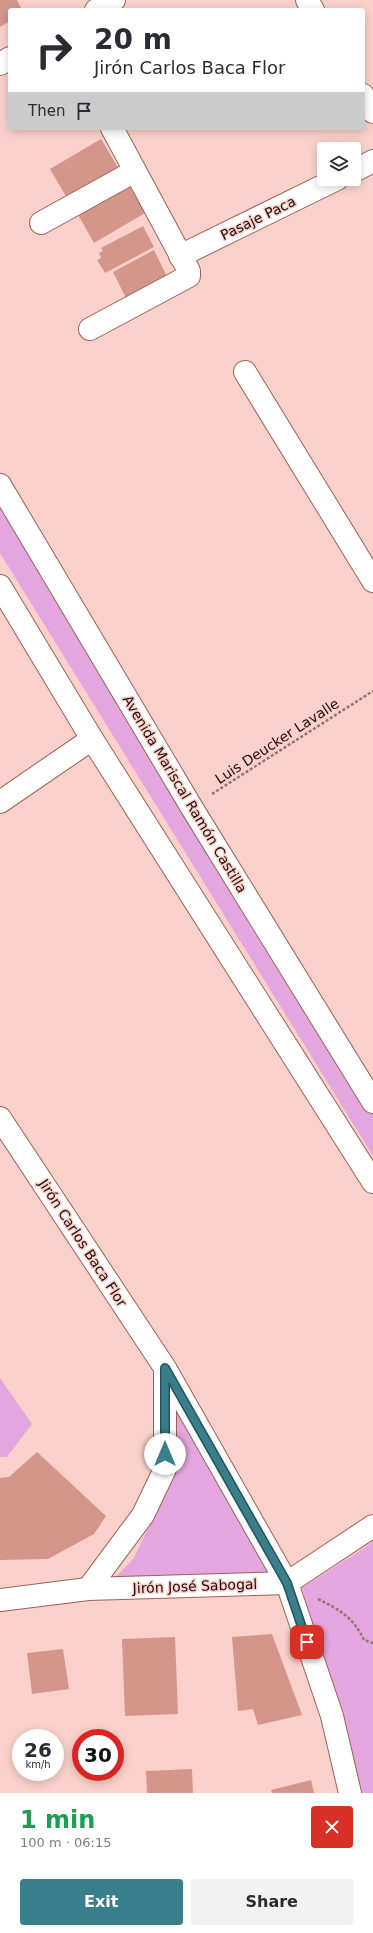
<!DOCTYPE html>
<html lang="en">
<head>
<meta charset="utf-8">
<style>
  body { margin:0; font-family:"DejaVu Sans",sans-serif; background:#f2f2f3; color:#2b2b33; height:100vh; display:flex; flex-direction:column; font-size:15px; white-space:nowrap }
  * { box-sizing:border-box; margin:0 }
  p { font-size:13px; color:#7c7c81 }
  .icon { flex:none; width:22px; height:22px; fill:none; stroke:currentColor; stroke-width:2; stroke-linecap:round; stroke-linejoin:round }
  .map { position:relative; height:1793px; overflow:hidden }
  .drawer { display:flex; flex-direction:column; background:#fff; flex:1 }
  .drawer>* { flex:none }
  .top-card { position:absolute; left:8px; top:8px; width:357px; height:122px; border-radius:4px; box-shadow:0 2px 10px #0003; background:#fff; color:#2b2b33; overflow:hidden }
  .fabs { position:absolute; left:317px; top:142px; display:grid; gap:8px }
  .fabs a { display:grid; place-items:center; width:44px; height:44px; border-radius:4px; background:#fff; box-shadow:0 2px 10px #0003; font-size:20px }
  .speed { position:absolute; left:12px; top:1729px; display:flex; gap:8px; font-size:20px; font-weight:700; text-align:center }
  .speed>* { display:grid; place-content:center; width:52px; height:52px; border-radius:50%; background:#fff; box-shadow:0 2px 10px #0003; line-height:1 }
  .speed small { font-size:10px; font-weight:400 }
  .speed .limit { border:6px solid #d22; background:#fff; color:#111 }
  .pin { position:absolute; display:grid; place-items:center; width:34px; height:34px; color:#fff; margin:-17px; border-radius:8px; box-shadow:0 2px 6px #0006 }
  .me { position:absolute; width:44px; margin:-22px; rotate:0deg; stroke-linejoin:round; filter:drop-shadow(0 0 3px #0008) }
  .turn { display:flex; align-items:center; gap:14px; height:84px; padding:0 20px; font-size:18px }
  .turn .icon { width:52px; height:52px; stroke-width:2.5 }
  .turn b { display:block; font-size:28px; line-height:34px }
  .then { display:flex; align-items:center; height:38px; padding:0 20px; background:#0003; gap:8px; font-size:15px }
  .round { display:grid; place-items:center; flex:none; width:42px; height:42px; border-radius:4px; background:#f2f2f3 }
  .overview { display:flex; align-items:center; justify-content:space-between; height:68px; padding:0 20px }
  h1 { font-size:24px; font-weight:700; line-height:30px; color:#1e9e55 }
  .action { display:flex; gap:8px; margin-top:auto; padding:8px 20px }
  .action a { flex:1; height:46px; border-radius:4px; background:#397f8b; color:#fff; font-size:16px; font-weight:700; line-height:46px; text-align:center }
  .action a+a { background:#f2f2f3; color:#2b2b33 }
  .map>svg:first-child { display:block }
  .green { fill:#e4a6de }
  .building { fill:#d4968b }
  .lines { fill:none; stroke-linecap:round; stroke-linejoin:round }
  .street-casing { stroke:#9c6258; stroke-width:24 }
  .secondary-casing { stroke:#9c6258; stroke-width:24 }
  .path { stroke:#947570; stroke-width:2.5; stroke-dasharray:3 2; stroke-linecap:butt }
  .street { stroke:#fff; stroke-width:22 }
  .secondary { stroke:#fff; stroke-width:22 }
  .route-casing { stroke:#25535a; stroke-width:10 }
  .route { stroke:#397f8b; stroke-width:7 }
  .labels { text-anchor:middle; stroke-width:3; stroke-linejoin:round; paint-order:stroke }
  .street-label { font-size:14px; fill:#220c09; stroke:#f9d1ca }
</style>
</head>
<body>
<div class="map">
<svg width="373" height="1793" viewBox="0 0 373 1793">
  <rect width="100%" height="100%" fill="#f9d1ca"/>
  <!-- green -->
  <g class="green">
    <polygon points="0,508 373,1110 373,1156 0,553"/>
    <polygon points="0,1378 32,1424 7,1457 0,1457"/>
    <polygon points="170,1394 276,1578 111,1582 134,1558 173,1474"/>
    <polygon points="373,1541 373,1793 359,1793 302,1588 364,1548"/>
  </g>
  <!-- building -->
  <g class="building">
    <polygon points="0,0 17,0 22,10 10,10 10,21 0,27"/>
    <polygon points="101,139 119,169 67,198 50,169"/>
    <polygon points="127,182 145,213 94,243 76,211"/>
    <polygon points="143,226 154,247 105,273 97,260 101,258 99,253 103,251 101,248"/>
    <polygon points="154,250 168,279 127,300 113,272"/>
    <polygon points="37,1452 106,1516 94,1534 48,1559 0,1560 0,1478 9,1477"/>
    <polygon points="272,1634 302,1715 258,1725 253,1709 238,1711 232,1637"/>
    <polygon points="175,1637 178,1714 125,1716 122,1639"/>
    <polygon points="63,1649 69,1689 32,1694 27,1653"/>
    <polygon points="192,1769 193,1793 147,1793 146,1771"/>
    <polygon points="311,1780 314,1793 272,1793 271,1790"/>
  </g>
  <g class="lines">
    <!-- street casing -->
    <g class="street-casing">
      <g id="street">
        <polyline points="307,0 313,10"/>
        <polyline points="96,10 114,0"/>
        <polyline points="0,64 10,58"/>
        <polyline points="363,95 373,112"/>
        <polyline points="354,171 373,161"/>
        <polyline points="41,223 135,171"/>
        <polyline points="180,256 337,179"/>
        <polyline points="90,329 189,276 189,271 112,128"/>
        <polyline points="245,372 373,581"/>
        <polyline points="0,802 92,739"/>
        <polyline points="0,1118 165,1368 287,1583 332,1716 350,1793"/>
        <polyline points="88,1589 143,1515 165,1469 165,1370"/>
        <polyline points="0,1600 88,1589 287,1583 373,1526"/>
      </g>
    </g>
    <!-- secondary casing -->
    <g class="secondary-casing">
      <g id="secondary">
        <polyline points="0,485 192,808 373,1102"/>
        <polyline points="0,586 92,739 373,1182"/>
      </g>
    </g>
    <!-- path -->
    <g class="path">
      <polyline points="212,794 373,691"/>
      <path d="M318,1599C340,1610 353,1617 364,1640L373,1643"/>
    </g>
    <!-- street -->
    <use href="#street" class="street"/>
    <!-- secondary -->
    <use href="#secondary" class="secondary"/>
  </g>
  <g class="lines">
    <!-- route casing -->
    <g class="route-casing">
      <polyline id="route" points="165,1454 165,1368 287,1583 307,1642"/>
    </g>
    <!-- route -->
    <use href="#route" class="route"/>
  </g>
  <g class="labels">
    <!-- street labels -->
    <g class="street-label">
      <text transform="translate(258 218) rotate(-26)" y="5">Pasaje Paca</text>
      <text transform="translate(277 741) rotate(-33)" y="5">Luis Deucker Lavalle</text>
      <text transform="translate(185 794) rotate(59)" y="5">Avenida Mariscal Ramón Castilla</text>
      <text transform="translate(83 1243) rotate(57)" y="5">Jirón Carlos Baca Flor</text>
      <text transform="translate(195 1586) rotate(-2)" y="5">Jirón José Sabogal</text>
    </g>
  </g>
</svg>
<div class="fabs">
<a><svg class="icon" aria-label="layers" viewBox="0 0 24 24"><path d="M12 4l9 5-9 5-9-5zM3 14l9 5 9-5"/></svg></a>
</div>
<div class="speed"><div>26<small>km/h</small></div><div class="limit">30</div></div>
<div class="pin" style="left:307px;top:1642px;background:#d93025"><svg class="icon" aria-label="arrive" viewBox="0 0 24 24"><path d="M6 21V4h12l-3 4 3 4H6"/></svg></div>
<svg class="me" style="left:165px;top:1454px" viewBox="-20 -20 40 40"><circle r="19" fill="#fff"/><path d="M0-13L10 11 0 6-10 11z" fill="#397f8b"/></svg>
<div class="top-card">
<div class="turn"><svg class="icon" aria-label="right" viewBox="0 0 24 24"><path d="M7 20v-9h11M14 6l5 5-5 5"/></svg><div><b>20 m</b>Jirón Carlos Baca Flor</div></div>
<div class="then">Then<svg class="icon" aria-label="arrive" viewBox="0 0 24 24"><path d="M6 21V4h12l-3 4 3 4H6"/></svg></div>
</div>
</div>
<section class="drawer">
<div class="overview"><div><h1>1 min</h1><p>100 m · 06:15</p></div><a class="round" style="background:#d93025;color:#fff"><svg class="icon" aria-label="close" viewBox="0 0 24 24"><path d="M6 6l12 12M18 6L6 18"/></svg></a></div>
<div class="action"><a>Exit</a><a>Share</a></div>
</section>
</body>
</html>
